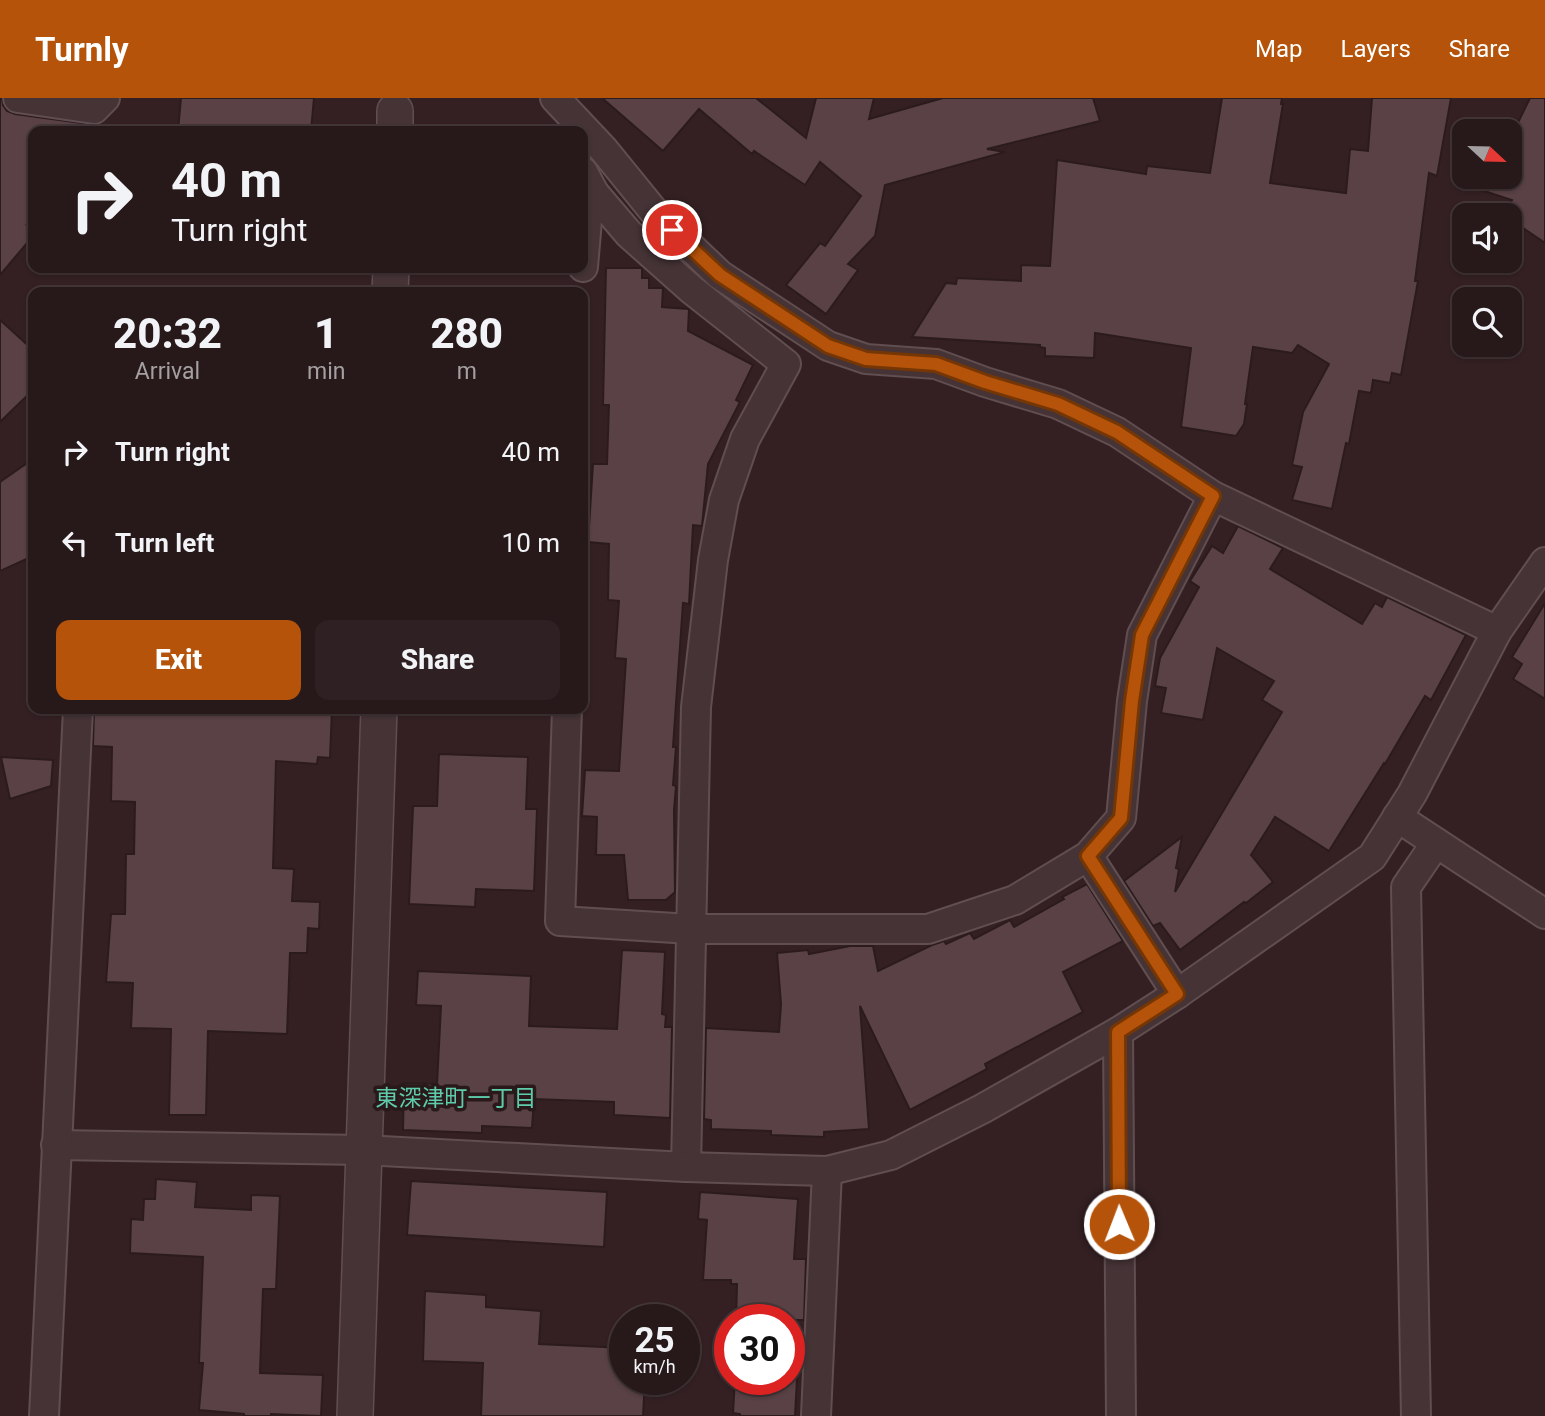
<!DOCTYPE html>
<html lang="en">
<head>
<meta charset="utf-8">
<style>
  body { margin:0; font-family:Roboto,"Noto Sans JP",sans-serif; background:#2f2123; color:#f1f3f6; height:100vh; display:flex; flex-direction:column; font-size:26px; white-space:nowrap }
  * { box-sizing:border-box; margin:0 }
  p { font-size:23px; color:#a4a0a2 }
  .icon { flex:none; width:38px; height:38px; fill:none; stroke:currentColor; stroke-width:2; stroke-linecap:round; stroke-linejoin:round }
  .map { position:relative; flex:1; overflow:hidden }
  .sheet { position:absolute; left:28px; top:189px; width:560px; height:427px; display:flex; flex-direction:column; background:#27181a; border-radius:14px; box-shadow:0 2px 5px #0004,0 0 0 2px #433739 }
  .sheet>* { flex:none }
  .banner { position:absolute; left:28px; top:28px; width:560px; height:147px; border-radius:14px; box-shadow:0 2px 5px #0004,0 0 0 2px #433739; background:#27181a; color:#f1f3f6; overflow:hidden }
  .needle { width:46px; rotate:112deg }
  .tools { position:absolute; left:1452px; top:21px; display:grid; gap:14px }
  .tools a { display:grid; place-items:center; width:70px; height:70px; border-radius:14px; background:#27181a; box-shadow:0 2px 5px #0004,0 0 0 2px #433739; font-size:35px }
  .speed { position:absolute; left:609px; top:1206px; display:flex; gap:14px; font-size:35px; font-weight:700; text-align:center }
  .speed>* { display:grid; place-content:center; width:91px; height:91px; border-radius:50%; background:#27181a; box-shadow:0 2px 5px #0004,0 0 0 2px #433739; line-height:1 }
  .speed small { font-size:18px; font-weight:400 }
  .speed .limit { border:10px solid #d22; background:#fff; color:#111 }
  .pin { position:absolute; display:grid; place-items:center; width:60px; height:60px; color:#fff; margin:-30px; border:4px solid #fff; border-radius:50%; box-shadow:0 2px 7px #0007 }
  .me { position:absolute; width:77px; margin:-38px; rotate:359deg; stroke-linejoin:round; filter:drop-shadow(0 0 5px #0008) }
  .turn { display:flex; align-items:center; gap:24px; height:147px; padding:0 28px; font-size:32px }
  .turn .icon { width:91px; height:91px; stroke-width:2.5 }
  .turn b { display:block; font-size:49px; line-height:60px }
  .eta { display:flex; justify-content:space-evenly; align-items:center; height:119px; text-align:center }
  .eta b { font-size:42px; font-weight:800; line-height:49px }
  .primary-button { display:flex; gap:14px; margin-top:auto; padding:14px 28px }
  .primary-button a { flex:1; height:80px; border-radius:14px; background:#b45309; color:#fff; font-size:28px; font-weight:800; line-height:80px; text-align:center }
  .primary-button a+a { background:#2f2123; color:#f1f3f6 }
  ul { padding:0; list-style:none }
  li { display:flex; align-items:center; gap:21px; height:91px; padding:0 28px }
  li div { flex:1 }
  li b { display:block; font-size:26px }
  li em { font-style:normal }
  header { display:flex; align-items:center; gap:42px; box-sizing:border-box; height:98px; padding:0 35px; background:#b45309; color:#fff }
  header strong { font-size:33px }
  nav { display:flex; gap:38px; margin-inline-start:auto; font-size:24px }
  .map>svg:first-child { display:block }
  .building { fill:#594145; stroke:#2c1b1d; stroke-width:2 }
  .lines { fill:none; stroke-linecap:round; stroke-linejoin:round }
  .minor-casing { stroke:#604e50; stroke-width:32 }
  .tertiary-casing { stroke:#604e50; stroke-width:38 }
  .minor { stroke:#453336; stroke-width:28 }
  .tertiary { stroke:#453336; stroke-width:35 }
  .route-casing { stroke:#753606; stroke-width:18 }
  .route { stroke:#b45309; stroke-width:12 }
  .labels { text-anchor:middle; stroke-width:7; stroke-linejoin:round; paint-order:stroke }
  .neighbourhood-label { font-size:23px; fill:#5eccab; stroke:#2a191b }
</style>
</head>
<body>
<header>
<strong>Turnly</strong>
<nav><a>Map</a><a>Layers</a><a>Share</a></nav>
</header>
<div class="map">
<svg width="1545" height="1318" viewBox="0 0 1545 1318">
  <rect width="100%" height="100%" fill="#342023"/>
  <!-- building -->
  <g class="building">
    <polygon points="0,0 2,1 3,7 7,13 15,16 96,27 96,33 33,33 33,129 26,126 33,134 33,138 0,177"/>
    <polygon points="181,0 314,0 311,33 178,33"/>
    <polygon points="602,0 756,0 806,40 816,0 874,0 869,21 943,0 1093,0 1100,23 987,51 1005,54 885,87 875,138 848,166 858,172 826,216 786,187 820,145 825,148 861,98 820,64 805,87 754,53 752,56 699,11 663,53"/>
    <polygon points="1222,0 1282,0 1281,6 1283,6 1270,85 1346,95 1350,51 1368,53 1372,0 1451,0 1437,78 1429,75 1415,183 1418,183 1401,277 1392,275 1390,285 1373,282 1371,295 1359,293 1349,346 1346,345 1332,411 1292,402 1302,369 1292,367 1303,314 1329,266 1298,247 1292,255 1253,249 1245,306 1247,306 1244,326 1236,338 1181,329 1191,250 1095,235 1094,260 1045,258 1045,250 1040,249 1040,247 912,239 946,185 956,186 957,180 1021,183 1021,167 1050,168 1057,62 1146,76 1147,68 1210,75"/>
    <polygon points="1530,0 1545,0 1545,145 1510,121 1510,117 1503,116 1512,102 1481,92 1483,79 1510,79 1510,41"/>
    <polygon points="606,170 642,170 642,180 649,180 649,190 663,190 662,209 689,211 688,233 753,267 736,302 740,304 708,366 702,428 693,427 689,506 683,505 673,649 676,649 673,687 676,688 674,712 675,794 666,802 628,802 624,757 596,757 597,719 582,718 585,672 619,673 626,561 615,560 619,503 608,502 609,446 588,444 593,366 607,366 609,307 603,307"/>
    <polygon points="0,222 33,252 33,292 0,324"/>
    <polygon points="33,361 33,458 0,473 0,384"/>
    <polygon points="1238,428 1283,450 1270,471 1362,526 1375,505 1382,509 1387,499 1466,537 1431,602 1425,598 1385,666 1384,665 1329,753 1275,719 1251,757 1273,784 1246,805 1244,804 1180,852 1160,825 1153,828 1124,783 1182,739 1176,770 1179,771 1175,794 1282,614 1262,602 1274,583 1217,550 1203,622 1161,615 1166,590 1155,588 1160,560 1199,489 1190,483 1212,448 1223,455"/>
    <polygon points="1545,505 1545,601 1513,581 1522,566 1512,559"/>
    <polygon points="94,611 332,611 330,660 318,659 317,666 276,663 273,770 294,771 292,803 320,804 319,831 308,830 307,855 290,855 287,936 208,933 206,1017 169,1017 171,931 131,930 133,885 106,884 111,816 125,816 126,756 134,756 135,704 111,703 112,649 93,648"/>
    <polygon points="439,656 528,659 526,711 537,711 534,793 476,791 475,809 409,806 413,708 437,708"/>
    <polygon points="1,659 53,662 51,688 10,701"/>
    <polygon points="1087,786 1123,843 1063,874 1083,914 985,966 987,971 910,1012 860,908 869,1031 824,1034 824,1039 771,1037 771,1033 711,1031 711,1022 704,1021 706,930 779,934 781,906 777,855 808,852 809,856 850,848 873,848 878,873 932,847 944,843 946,846 970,835 974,841 1010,822 1014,829 1064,801 1062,799"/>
    <polygon points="622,852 665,854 662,916 666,917 665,929 672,929 670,1020 614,1017 614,1004 534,1001 532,1030 482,1028 482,1035 403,1032 404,985 437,986 441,908 416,907 418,873 531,878 529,928 617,931"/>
    <polygon points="156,1081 197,1084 195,1109 251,1112 251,1097 280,1098 276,1191 263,1191 260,1275 323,1277 321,1318 271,1316 271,1318 244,1318 244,1316 199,1312 203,1265 199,1265 203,1159 130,1155 131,1121 143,1122 144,1101 155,1101"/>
    <polygon points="411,1083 607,1094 604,1149 407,1137"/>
    <polygon points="700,1094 798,1101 794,1161 806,1161 804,1222 736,1222 737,1186 731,1186 731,1182 703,1182 707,1122 698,1121"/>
    <polygon points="425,1193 486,1197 486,1209 541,1213 539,1246 625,1250 625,1281 645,1281 643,1318 481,1318 483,1265 423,1263"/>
    <polygon points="735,1281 797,1281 795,1318 740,1318 740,1316 733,1315"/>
  </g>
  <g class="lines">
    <!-- minor casing -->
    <g class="minor-casing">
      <g id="minor">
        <polyline points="18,0 94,11 105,0"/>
        <polyline points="555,0 604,52 656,116 720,177 828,248 866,261 936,266 985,284 1058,306 1117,334 1213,398 1497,533"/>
        <polyline points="583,74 594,95 587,122 583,169"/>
        <polyline points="594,95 629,136 692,192 786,266 745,341 724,402 713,462 696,609 686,1069"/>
        <polyline points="567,611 560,823 691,831 928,831 1015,802 1088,758 1121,720 1132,603 1142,537 1213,398"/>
        <polyline points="1397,719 1545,816"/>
        <polyline points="1088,758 1177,896"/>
        <polyline points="1118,934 1121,1318"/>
        <polyline points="56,1047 363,1052 686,1069 827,1073 891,1057 982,1011 1118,934 1177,896 1372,759 1412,696 1497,533 1545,464"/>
        <polyline points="44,1318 78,611"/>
        <polyline points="816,1318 827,1073"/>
        <polyline points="1416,1318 1406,789 1436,745"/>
      </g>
    </g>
    <!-- tertiary casing -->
    <g class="tertiary-casing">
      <g id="tertiary">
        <polyline points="395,33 395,13"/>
        <polyline points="390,194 391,170"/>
        <polyline points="355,1318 379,611"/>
      </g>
    </g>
    <!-- minor -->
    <use href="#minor" class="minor"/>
    <!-- tertiary -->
    <use href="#tertiary" class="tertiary"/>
  </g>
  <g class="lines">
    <!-- route casing -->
    <g class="route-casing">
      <polyline id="route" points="672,132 720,177 828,248 866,261 936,266 985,284 1058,306 1117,334 1213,398 1142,537 1132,603 1121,720 1088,758 1177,896 1118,934 1119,1126"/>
    </g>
    <!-- route -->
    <use href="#route" class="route"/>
  </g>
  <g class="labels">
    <!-- neighbourhood labels -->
    <g class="neighbourhood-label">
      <text x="456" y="1008">東深津町一丁目</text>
    </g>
  </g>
</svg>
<div class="tools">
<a><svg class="needle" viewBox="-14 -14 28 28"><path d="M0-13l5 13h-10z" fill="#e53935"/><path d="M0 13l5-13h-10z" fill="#a4a0a2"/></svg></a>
<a><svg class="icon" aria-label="sound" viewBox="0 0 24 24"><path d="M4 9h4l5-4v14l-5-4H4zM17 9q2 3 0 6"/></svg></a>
<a><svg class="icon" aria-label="search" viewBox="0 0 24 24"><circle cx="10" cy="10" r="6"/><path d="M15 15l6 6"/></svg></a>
</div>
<div class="speed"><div>25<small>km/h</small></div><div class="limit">30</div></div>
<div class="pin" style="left:672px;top:132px;background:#d93025"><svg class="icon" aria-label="arrive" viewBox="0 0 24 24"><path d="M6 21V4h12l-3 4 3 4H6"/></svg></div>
<svg class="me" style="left:1119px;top:1126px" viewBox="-20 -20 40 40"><circle r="17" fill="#b45309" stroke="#fff" stroke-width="3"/><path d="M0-11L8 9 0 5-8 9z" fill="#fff"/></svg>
<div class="banner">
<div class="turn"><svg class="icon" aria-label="right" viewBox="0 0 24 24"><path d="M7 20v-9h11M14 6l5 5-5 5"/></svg><div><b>40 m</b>Turn right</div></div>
</div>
<section class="sheet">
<div class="eta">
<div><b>20:32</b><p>Arrival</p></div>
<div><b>1</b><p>min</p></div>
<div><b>280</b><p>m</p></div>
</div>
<ul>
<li><svg class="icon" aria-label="right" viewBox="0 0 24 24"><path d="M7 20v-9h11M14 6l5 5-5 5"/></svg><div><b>Turn right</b></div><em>40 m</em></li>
<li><svg class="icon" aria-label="left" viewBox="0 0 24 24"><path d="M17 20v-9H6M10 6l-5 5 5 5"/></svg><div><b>Turn left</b></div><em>10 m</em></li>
</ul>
<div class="primary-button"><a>Exit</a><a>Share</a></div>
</section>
</div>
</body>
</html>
